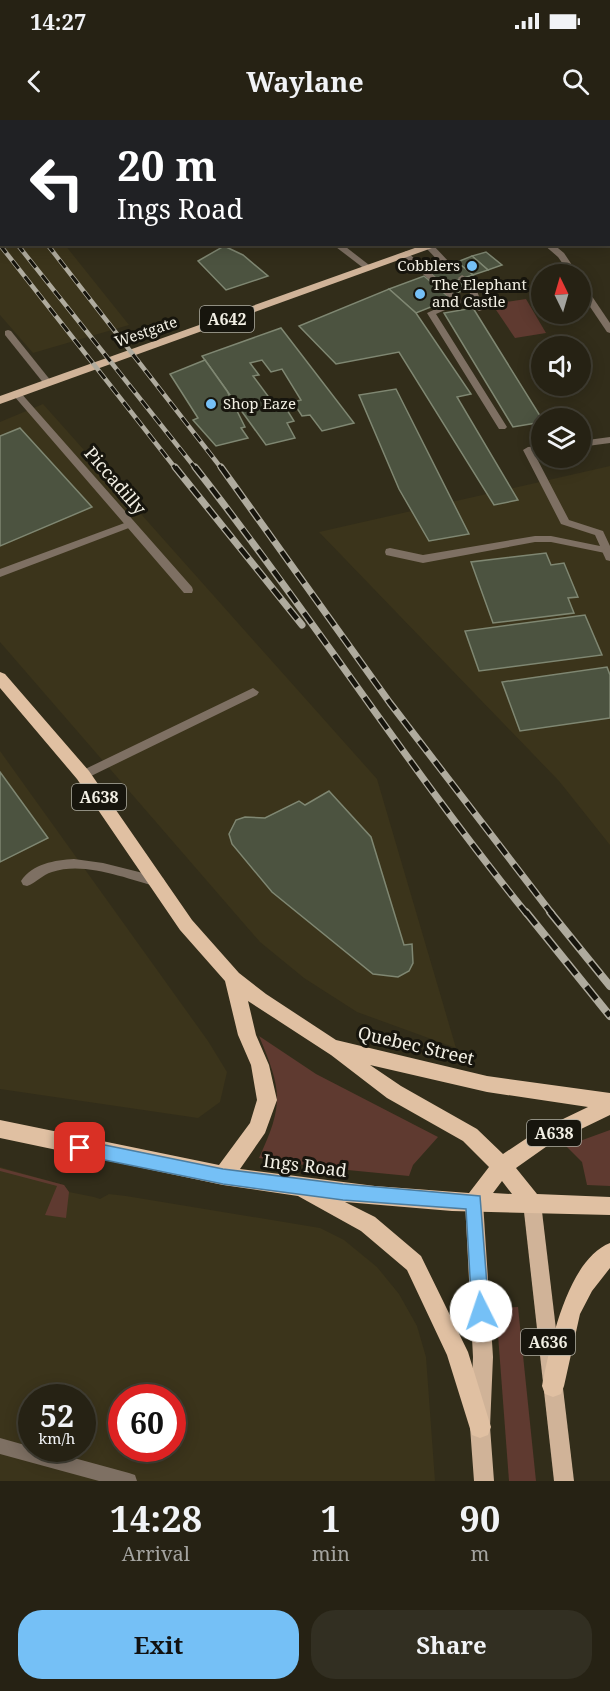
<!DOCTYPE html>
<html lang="en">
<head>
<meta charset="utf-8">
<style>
  body { margin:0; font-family:"Noto Serif",serif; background:#322f22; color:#f1f3f6; height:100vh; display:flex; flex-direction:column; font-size:22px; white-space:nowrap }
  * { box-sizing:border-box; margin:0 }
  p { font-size:20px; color:#a4a4a0 }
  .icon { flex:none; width:33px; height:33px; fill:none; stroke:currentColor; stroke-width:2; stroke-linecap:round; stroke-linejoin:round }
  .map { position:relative; height:1361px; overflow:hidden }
  .sheet { display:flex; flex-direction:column; background:#262214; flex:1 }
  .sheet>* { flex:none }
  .banner { position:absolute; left:0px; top:0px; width:610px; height:126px; box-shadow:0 3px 15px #0003,0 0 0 2px #423f34; background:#202124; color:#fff; overflow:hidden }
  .needle { width:39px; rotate:355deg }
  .buttons { position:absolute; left:531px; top:144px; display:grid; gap:12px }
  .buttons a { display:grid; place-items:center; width:60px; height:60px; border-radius:50%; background:#262214; box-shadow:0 3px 15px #0003,0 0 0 2px #423f34; font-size:30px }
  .speed { position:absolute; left:18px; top:1264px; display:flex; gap:12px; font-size:30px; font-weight:700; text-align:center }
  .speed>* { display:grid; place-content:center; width:78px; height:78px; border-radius:50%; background:#262214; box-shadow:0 3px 15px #0003,0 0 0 2px #423f34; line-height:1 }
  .speed small { font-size:15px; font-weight:400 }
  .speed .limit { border:9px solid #d22; background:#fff; color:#111 }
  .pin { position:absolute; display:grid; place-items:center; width:51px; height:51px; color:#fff; margin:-26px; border-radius:12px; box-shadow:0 3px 9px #0006 }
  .me { position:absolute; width:66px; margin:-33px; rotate:356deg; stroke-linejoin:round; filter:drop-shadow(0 0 4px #0008) }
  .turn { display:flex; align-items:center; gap:21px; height:126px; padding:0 18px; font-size:27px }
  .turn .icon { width:78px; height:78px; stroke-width:2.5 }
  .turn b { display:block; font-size:42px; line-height:51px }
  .eta { display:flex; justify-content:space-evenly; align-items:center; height:102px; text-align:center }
  .eta b { font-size:36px; font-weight:700; line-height:42px }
  .button { display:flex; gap:12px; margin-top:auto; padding:12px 18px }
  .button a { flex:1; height:69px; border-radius:24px; background:#75c0f6; color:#111; font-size:24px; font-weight:700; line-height:69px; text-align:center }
  .button a+a { background:#322f22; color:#f1f3f6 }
  .status { display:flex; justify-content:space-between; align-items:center; height:42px; padding:0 30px; background:#262214; direction:ltr }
  .status svg { height:16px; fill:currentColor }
  header { display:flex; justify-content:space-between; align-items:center; height:78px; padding:0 18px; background:#262214; font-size:27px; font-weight:700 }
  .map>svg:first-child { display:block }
  .built { fill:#3b341b; fill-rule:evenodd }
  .green { fill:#5f3a30 }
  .building { fill:#4c5340; stroke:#7f8772; stroke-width:1.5 }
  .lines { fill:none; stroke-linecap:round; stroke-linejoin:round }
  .service { fill:#7e7063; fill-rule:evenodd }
  .minor { fill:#7e7063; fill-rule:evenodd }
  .primary { fill:#d0b398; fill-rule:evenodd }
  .trunk { fill:#e0c0a2; fill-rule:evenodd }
  .rail-far2-casing { stroke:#afab9e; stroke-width:4.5 }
  .rail-far1-casing { stroke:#afab9e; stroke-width:7 }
  .rail-casing { stroke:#afab9e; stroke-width:8 }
  .rail-far2 { stroke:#17150d; stroke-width:3; stroke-dasharray:10; stroke-linecap:butt }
  .rail-far1 { stroke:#17150d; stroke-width:4.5; stroke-dasharray:13; stroke-linecap:butt }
  .rail { stroke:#17150d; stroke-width:5; stroke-dasharray:16; stroke-linecap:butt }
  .route { fill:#75c0f6; stroke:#4c7da0; stroke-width:1.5 }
  .poi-dot { fill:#75c0f6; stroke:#17150d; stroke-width:2 }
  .labels { text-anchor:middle; stroke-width:6; stroke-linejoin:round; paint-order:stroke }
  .far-poi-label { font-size:15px; fill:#f2efe4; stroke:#17150d; text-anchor:start }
  .far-street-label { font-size:15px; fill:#f2efe4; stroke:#17150d }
  .shield { fill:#17150d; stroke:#b0aea4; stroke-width:1.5 }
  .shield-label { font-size:16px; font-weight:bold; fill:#f2efe4 }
  .street-label { font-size:18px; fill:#f2efe4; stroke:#17150d }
</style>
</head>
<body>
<div class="status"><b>14:27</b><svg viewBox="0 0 49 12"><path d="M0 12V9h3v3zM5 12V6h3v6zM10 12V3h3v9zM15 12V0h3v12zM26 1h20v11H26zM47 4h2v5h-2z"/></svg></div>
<header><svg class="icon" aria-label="back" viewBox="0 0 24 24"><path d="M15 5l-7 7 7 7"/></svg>Waylane<svg class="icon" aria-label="search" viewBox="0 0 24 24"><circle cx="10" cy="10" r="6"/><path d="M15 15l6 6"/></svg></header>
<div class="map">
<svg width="610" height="1361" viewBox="0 0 610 1361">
  <rect width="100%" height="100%" fill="#322d1a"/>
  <!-- built -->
  <g class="built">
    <polygon points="0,43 2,124 65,125 129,205 33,233 0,195"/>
    <polygon points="43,284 377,659 456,928 357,892 304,858 260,822 0,522 0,302"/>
    <polygon points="610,346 610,725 559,661 319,412"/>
    <polygon points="0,631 208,921 227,952 220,982 198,998 0,969"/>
    <path d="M0,1047L64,1065L69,1072L94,1077L100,1079L109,1074L126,1076L320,1108L344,1120L377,1147L399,1174L417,1206L426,1237L435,1361H0ZM32,1278H82V1329H32ZM122,1278H172V1329H122Z"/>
  </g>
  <!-- green -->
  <g class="green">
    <polygon points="526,179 546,213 515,218 492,184"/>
    <path d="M259,916L316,954L438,1017L413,1045L409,1056L317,1047L259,1038C284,984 282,971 259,916Z"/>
    <polygon points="610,1010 610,1066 587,1065 582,1042 566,1026"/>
    <polygon points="0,1048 64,1065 69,1072 66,1098 45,1095 57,1066 0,1051"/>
    <polygon points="518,1187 536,1361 509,1361 496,1188"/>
  </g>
  <!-- building -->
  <g class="building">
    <polygon points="356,0 456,0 459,2 359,2"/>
    <polygon points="537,0 610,0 610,53 609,2"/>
    <polygon points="224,126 243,135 268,156 226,170 198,141"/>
    <polygon points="486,132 502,145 488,150 472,136"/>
    <polygon points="472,136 488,150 473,155 457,142"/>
    <polygon points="457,142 473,155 457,160 467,169 454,174 428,151"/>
    <polygon points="424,156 451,179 416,193 389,169"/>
    <polygon points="389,169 416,193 471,274 457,277 518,380 494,385 399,232 336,244 299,206"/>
    <polygon points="473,188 542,299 542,302 513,307 444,193"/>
    <polygon points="281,208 354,303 322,311 310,295 302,296 293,282 301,280 282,249 271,252 262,240 250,243 259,255 253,256 276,287 284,285 294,301 287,303 295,318 266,325 202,236"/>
    <polygon points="205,240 227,271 245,307 241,308 248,318 216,326 193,300 198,298 170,254"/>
    <polygon points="396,269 469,414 429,421 399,369 359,275"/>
    <polygon points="20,308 92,387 0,426 0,316"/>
    <polygon points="546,433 551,445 564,443 578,477 568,478 574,493 493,503 471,442"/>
    <polygon points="585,495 602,535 479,551 465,511"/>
    <polygon points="607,547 610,555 610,598 520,611 502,562"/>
    <polygon points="0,652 48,718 0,742"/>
    <polygon points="329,671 371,717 404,825 412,824 413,843 409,851 398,857 373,854 272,772 232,724 229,714 236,700 245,697 265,698 299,681 305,685"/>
  </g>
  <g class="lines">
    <!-- service -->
    <g class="service">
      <polygon points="520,0 531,0 518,2"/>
      <polygon points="332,124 342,124 373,148 366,150"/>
      <polygon points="543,124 553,124 564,133 578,154 570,154 558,137"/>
      <polygon points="427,125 433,125 450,143 450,147 444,147 427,129"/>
      <polygon points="406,131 463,182 436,194 507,307 505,309 499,309 427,193 453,181 403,136 402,134"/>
      <path d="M462,155C475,162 479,175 483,188L482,190L479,191L475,188L469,171L458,158Z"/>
      <polygon points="580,162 583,163 610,203 610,213 607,212 580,172"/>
      <polygon points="8,210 11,211 51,261 51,265 45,265 5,215 5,211"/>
      <polygon points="610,317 610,323 580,327 580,321"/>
      <polygon points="542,326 542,332 534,333 569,400 603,411 610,426 610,434 551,422 535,422 423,443 386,435 385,432 386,429 390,428 423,435 535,416 551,416 600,426 595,415 561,404 560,402 523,330 528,327"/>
      <polygon points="130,401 135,404 134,406 0,457 0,449"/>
      <polygon points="253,568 259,572 257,575 87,658 83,660 77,655 79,652"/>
      <path d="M74,739L103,743L163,758L165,762L163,766L159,767C126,759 85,741 52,752C42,755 36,763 27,766L23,765L21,761C32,744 55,740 74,739Z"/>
      <polygon points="0,1318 32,1327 32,1329 41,1329 129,1353 135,1355 137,1361 99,1361 0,1334"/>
    </g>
    <!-- minor -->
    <g class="minor">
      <polygon points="169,0 178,0 167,2"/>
      <rect x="609" y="70" width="1" height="4"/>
      <polygon points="17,271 20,272 192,467 193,470 192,473 184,473 14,276 12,274"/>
      <polygon points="610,426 610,441 606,440 602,431"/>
    </g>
    <!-- primary -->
    <g class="primary">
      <polygon points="297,0 308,0 310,2 298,2"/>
      <polygon points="502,0 513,0 515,2 503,2"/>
      <polygon points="426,124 443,124 0,284 0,276"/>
      <polygon points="474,1074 480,1076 483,1082 493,1237 490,1307 494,1361 474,1361 470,1307 473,1237 465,1082 468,1076"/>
      <polygon points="532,1074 538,1077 541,1083 574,1361 554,1361 523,1083 526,1077"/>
    </g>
    <!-- trunk -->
    <g class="trunk">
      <path d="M0,552L5,554L89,651L192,800L239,853L266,874L336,920L487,956L610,973V995L550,1024L516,1048L537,1074L610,1077V1095L452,1091L345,1082L375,1097L421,1136L468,1232L491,1307L488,1315L480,1318L472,1315L447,1235L407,1150L361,1111L298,1076L223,1065L0,1018V1000L219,1045L250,1003L257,980L251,945L238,915L225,861L180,810L77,659L0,568ZM248,881L331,935L387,978L463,1021L489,1047L469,1073L375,1066L240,1049L265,1013L277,980L269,945L256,915ZM370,945L487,972L588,987L536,1012L503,1034L477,1009L401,966ZM502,1061L512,1074L493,1073Z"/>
      <path d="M610,1123V1148L592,1171L580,1194L564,1266L561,1274L553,1277L545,1274L542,1266C550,1226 567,1140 610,1123Z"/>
    </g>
    <!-- rail-far2 casing -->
    <g class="rail-far2-casing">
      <g id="rail-far2">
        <polyline points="17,124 196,349"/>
        <polyline points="47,124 222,349"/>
        <polyline points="0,125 176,349"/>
      </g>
    </g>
    <!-- rail-far1 casing -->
    <g class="rail-far1-casing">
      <g id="rail-far1">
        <polyline points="175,347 302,505"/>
        <path d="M195,347C310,493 410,650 527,794"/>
        <polyline points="221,347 390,583 552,794"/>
      </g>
    </g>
    <!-- rail casing -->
    <g class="rail-casing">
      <g id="rail">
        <polyline points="526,792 610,896"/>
        <polyline points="550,792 610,866"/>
      </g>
    </g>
    <!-- rail-far2 -->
    <use href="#rail-far2" class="rail-far2"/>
    <!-- rail-far1 -->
    <use href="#rail-far1" class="rail-far1"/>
    <!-- rail -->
    <use href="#rail" class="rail"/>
  </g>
  <!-- route -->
  <polygon class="route" points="80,1020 223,1049 343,1064 480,1076 489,1191 487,1197 481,1199 475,1197 472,1191 466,1089 343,1080 223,1064 80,1035 74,1033 72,1028 74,1023"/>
  <!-- markers -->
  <g class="poi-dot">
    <circle cx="472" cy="146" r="6"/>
    <circle cx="420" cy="174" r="6"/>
    <circle cx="211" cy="284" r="6"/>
  </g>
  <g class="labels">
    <!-- far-poi labels -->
    <g class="far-poi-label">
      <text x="460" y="151" text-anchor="end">Cobblers</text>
      <text x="432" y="170">The Elephant<tspan x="432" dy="17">and Castle</tspan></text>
      <text x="223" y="289">Shop Eaze</text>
    </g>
    <!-- far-street labels -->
    <g class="far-street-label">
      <text transform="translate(146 212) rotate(-19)" y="5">Westgate</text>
    </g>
    <!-- shield labels -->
    <g class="shield">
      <rect x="200" y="186" width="54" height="26" rx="4.5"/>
      <rect x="72" y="664" width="54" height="26" rx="4.5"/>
      <rect x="527" y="1000" width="54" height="26" rx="4.5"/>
      <rect x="521" y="1209" width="54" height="26" rx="4.5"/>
    </g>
    <g class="shield-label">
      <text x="227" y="205">A642</text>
      <text x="99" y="683">A638</text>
      <text x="554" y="1019">A638</text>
      <text x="548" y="1228">A636</text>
    </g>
    <!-- street labels -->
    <g class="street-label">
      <text transform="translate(115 361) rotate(49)" y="6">Piccadilly</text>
      <text transform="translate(416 926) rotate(13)" y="6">Quebec Street</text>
      <text transform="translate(305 1046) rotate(7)" y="6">Ings Road</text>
    </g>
  </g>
</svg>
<div class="buttons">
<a><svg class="needle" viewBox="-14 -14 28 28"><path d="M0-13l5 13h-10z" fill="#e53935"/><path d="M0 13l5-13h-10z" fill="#a4a4a0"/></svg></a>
<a><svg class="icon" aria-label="sound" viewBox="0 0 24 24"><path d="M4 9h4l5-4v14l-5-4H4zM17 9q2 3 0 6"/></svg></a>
<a><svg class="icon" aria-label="layers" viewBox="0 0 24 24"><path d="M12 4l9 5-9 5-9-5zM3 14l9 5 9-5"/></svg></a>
</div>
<div class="speed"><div>52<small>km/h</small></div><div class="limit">60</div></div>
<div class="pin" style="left:80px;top:1028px;background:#d93025"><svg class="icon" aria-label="arrive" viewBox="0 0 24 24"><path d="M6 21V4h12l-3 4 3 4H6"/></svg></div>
<svg class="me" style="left:481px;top:1191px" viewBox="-20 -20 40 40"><circle r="19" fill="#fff"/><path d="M0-13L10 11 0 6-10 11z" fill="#75c0f6"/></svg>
<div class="banner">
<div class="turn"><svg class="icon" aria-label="left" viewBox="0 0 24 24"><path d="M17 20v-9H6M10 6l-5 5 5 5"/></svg><div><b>20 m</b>Ings Road</div></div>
</div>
</div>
<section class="sheet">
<div class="eta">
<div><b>14:28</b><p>Arrival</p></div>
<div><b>1</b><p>min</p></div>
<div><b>90</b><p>m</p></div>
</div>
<div class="button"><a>Exit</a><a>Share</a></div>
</section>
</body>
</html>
